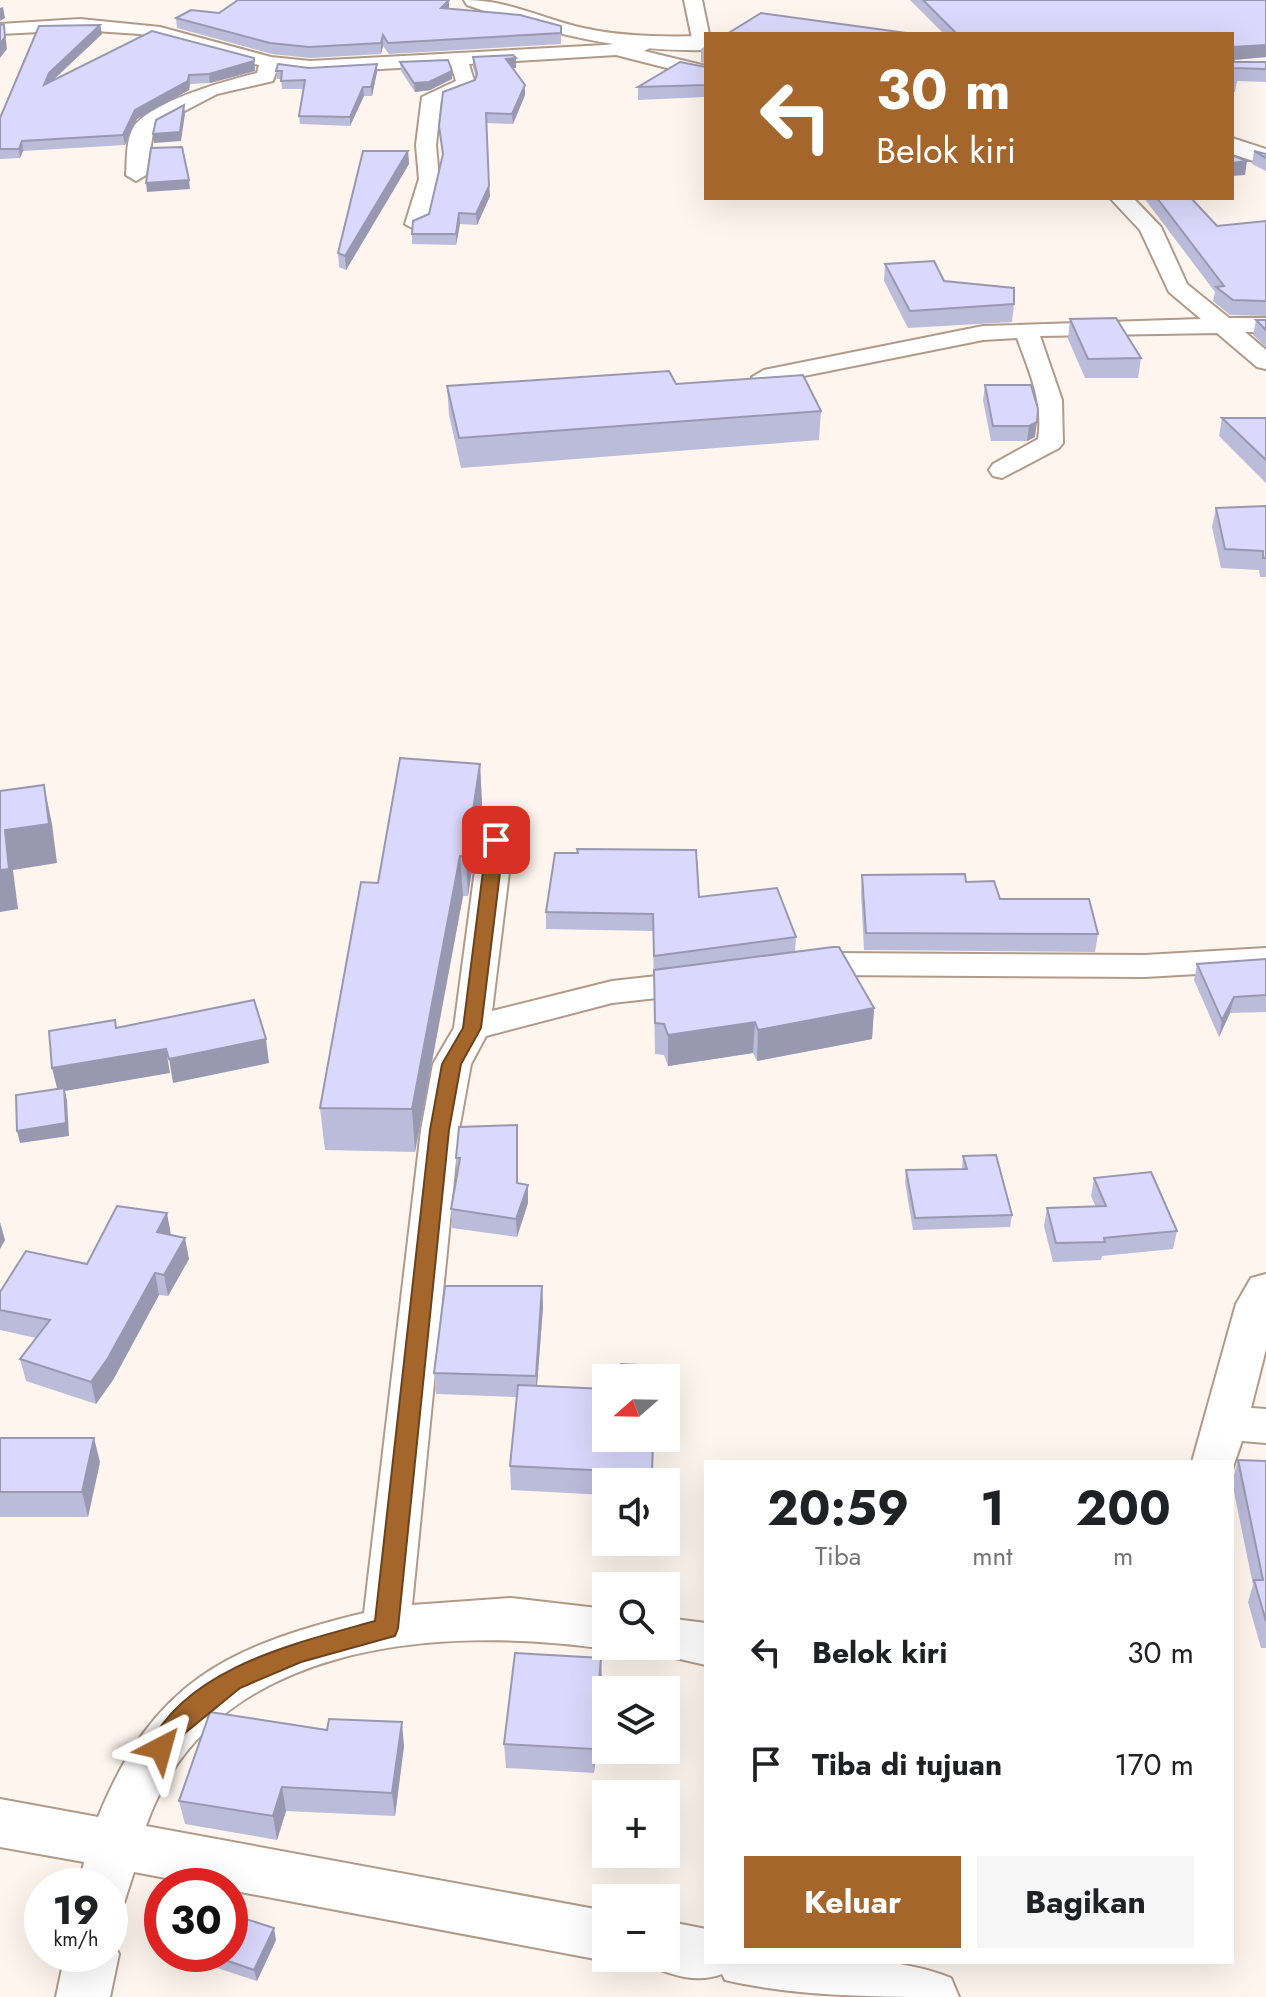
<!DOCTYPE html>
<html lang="id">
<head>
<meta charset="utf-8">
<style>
  body { margin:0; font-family:Jost,sans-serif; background:#f6f6f6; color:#202124; height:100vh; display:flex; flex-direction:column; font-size:30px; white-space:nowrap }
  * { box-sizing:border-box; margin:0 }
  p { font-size:26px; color:#757577 }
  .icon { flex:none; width:44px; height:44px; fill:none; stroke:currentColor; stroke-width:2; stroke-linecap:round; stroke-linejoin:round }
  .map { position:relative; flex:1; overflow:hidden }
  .sheet { position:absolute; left:704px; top:1460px; width:530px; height:504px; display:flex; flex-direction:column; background:#fff; border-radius:0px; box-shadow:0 8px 32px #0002 }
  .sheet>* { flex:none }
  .banner { position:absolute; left:704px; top:32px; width:530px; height:168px; border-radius:0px; box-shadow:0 8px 32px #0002; background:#a4662b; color:#fff; overflow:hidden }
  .needle { width:52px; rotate:250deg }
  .fabs { position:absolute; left:592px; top:1364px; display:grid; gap:16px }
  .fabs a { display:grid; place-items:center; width:88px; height:88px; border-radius:0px; background:#fff; box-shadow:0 8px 32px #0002; font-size:40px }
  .speed { position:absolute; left:24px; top:1868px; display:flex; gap:16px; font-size:40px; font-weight:700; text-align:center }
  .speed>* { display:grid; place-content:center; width:104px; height:104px; border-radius:50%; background:#fff; box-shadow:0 8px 32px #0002; line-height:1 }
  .speed small { font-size:20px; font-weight:400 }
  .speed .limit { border:12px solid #d22; background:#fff; color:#111 }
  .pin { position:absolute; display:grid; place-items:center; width:68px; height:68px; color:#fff; margin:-34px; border-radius:16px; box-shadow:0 4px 12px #0006 }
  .me { position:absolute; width:88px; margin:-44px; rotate:39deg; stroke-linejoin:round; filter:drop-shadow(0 0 6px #0008) }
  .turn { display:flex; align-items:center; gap:28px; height:168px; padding:0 40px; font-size:36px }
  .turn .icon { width:104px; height:104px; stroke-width:2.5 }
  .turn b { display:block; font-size:56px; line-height:68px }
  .eta { display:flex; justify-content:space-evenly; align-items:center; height:136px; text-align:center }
  .eta b { font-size:48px; font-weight:700; line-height:56px }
  .primary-button { display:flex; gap:16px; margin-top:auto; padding:16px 40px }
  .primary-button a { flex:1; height:92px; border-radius:0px; background:#a4662b; color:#fff; font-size:32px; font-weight:700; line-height:92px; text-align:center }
  .primary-button a+a { background:#f6f6f6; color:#202124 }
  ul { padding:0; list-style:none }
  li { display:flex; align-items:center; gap:24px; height:112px; padding:0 40px }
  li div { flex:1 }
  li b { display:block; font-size:30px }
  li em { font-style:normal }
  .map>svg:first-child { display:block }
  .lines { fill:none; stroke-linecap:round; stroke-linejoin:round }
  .street-casing { stroke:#b09a8a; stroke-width:4 }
  .secondary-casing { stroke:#b09a8a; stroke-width:4 }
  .street { fill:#fff; fill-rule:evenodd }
  .secondary { fill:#fff; fill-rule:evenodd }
  .wall { fill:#bbbbda }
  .shaded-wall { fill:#9998b1 }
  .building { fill:#dad9fd; stroke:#9998b1; stroke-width:2 }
  .route { fill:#a4662b; stroke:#6b421c; stroke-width:2 }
</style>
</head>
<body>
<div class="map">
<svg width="1266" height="1997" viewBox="0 0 1266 1997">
  <rect width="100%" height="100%" fill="#fef5ee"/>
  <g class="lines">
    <!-- street casing -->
    <g class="street-casing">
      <g id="street">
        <polygon points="684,0 702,0 709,34 706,34 706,47 693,43"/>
        <path d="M80,19L160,27L271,57L310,61L605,45L647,40L656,45L644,51L706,66V78L616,55L469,64L475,84L473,88L441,100L436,145L439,179L427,224L416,230L405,224L419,179L416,145L422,97L456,81L451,65L310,73L277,69L273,81L217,94L154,127L146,175L136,181L126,175C127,162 126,144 131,132C142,103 229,80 257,73L259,65L140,34L80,30L0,34V24Z"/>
        <path d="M1110,198H1133L1161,227L1187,284L1229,318H1266V332H1245L1266,350V369L1257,367L1217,333L1040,336L1062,400L1063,443L1059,448L1002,478L993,476L989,470L993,464L1038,439C1044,403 1029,371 1017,338L983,340L764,384L752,377L764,370L983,326L1201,319L1169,292L1140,230Z"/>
        <path d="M496,830L508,833L513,840L492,1011L612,981L702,971L715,974L720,982L715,990L702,993L612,1003L486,1036L471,1064L459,1130L412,1605L511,1598L606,1609V1646H615L606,1649C441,1625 210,1640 146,1826L606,1911V1958H615L606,1961L230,1890V1886H208L134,1872L124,1903L110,1909V1886H79L84,1862L0,1847V1799L98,1817C153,1682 228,1646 364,1613L421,1130L433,1064L454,1028L479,840L484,833Z"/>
        <polygon points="1266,948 1266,970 1145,977 829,975 800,979 787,976 782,968 787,960 829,953 1145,955"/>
        <polygon points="1266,1274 1266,1349 1251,1408 1266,1409 1266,1443 1242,1441 1232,1470 1232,1462 1192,1462 1236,1304 1251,1278"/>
        <polygon points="666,1618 706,1623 706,1665 649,1652 646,1646 666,1646"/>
        <path d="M666,1921L706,1929V1962C782,1962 880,1949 951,1978L959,1997C883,1997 797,1997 725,1980L722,1974C697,1984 672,1975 647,1965L644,1958H666Z"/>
        <polygon points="110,1935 119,1954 110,1997 56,1997 65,1954 110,1954"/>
      </g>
    </g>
    <!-- secondary casing -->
    <g class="secondary-casing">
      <g id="secondary">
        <path d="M464,0C509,0 540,18 583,28C624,37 665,37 706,36V50C621,52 547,33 467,5Z"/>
        <polygon points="1232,138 1266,149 1266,165 1232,154"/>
      </g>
    </g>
    <!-- street -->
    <use href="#street" class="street"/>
    <!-- secondary -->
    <use href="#secondary" class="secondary"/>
  </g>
  <!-- wall -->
  <g class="wall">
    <polygon points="449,0 449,9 561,26 561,44 389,54 383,46 381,54 310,58 272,54 177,28 176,18 219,13"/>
    <polygon points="910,0 1266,0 1266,57 1234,60 1234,62 1266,62 1266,82 1237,81 1235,92 1232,92 1232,34 944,34"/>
    <polygon points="100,25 102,34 51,82 254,58 255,71 210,83 190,84 189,90 137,119 125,145 23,151 20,158 0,159 0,118"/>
    <polygon points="706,46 706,63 701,62 701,49"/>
    <polygon points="473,57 516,68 513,68 525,85 525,95 513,124 486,123 490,196 477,225 460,224 456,245 412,244 412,234 429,214 476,77 473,67"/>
    <polygon points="400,62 452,71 452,79 430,90 415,92 401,71"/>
    <polygon points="377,64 377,72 372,96 364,96 350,126 300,124 299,116 303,89 282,89 281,79 277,79 276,71"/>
    <polygon points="706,67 706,97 638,100 638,87"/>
    <polygon points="408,151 409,164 346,270 339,267 338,253"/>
    <polygon points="1254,151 1266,154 1266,171 1252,164"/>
    <polygon points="1144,198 1191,198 1217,226 1266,221 1266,316 1230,315 1213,301 1215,292"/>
    <polygon points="885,264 944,281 1014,304 1012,322 908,328 884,281"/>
    <polygon points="1070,319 1141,358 1138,378 1085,378 1068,339"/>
    <polygon points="1256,320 1266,320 1266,347 1253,335"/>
    <polygon points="676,384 821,411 819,440 461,468 449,415 447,386"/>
    <polygon points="985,385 1031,385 1035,437 1027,441 991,441 983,400"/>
    <polygon points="1222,418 1266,418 1266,483 1219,436"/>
    <polygon points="1266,506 1266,577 1260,577 1259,570 1221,568 1212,527 1216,508"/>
    <polygon points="480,764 482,804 468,896 463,896 415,1152 325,1150 320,1108 378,883"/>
    <polygon points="862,875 966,882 1000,899 1098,934 1095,952 864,950 861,893"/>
    <polygon points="699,897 796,937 795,952 874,1008 872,1039 757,1061 753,1053 668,1066 664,1055 655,1054 653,931 546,929 546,912"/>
    <polygon points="1266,959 1266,1012 1230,1013 1219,1037 1194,980 1197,964"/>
    <polygon points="518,1144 518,1183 528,1185 528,1203 517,1237 452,1228 451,1209 457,1175 456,1158"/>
    <polygon points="963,1156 1012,1215 1010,1227 913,1230 905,1182 906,1170 962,1169"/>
    <polygon points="1094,1178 1177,1231 1173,1249 1102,1256 1101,1260 1053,1262 1044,1226 1047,1208 1096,1207 1091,1196"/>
    <polygon points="170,1235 189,1259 168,1296 159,1295 113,1380 96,1404 26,1381 20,1359 36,1338 0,1330 0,1292 87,1264"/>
    <polygon points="542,1286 543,1307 537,1386 654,1438 652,1482 606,1482 606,1495 511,1490 510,1466 517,1397 436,1394 434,1373"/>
    <polygon points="0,1438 100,1462 88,1517 0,1517"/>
    <polygon points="1238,1460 1266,1461 1266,1648 1261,1648 1248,1602 1253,1585 1232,1482"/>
    <polygon points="602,1682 594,1773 506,1768 504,1744"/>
    <polygon points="327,1730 404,1746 395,1816 286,1811 277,1840 185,1824 179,1801"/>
    <polygon points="276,1940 257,1981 181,1956 180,1954 230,1954"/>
  </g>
  <!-- shaded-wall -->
  <g class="shaded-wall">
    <polygon points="449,0 449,11 441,8"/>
    <polygon points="3,7 5,18 0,21 0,8"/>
    <polygon points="4,25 7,49 0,58 0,44"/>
    <polygon points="100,25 102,34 51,82 44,85 49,73"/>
    <polygon points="383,35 383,46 381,54 381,43"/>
    <polygon points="1266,45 1266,57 1232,60 1232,47"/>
    <polygon points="254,58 255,71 210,83 209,74"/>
    <polygon points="516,58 516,68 507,68 506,59"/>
    <polygon points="377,64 377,72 372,96 371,87"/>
    <polygon points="452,71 452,79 430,90 415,92 414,83"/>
    <polygon points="189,75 190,84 189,90 137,119 125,145 123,135 135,110"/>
    <polygon points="525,85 525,95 513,124 512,114"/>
    <polygon points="363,87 364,96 350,126 350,117"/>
    <polygon points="184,105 185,114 181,141 154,143 153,134"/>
    <polygon points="22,141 23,151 20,158 19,149"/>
    <polygon points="408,151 409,164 346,270 345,256"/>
    <polygon points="1247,161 1245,175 1232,176 1232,163"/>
    <polygon points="189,180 190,189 147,192 146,183"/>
    <polygon points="489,186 490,196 477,225 476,214"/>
    <polygon points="459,213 460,224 456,245 456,234"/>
    <polygon points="1037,422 1035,437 1027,441 1029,426"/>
    <polygon points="480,764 482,804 468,896 466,856"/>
    <polygon points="44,785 52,824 57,863 13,870 18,909 0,912 0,870 5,830"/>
    <polygon points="460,856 463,896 415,1152 412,1109"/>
    <polygon points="1234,997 1230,1013 1219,1037 1222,1020"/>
    <polygon points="874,1008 872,1039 757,1061 758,1030"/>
    <polygon points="755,1022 753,1053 668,1066 668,1035"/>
    <polygon points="266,1039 269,1063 173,1083 169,1059"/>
    <polygon points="166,1049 170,1073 65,1091 67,1101 69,1136 20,1143 17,1131 58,1092 52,1068"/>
    <polygon points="528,1185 528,1203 517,1237 516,1219"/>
    <polygon points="167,1213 171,1235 157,1232"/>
    <polygon points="0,1222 5,1240 0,1249"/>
    <polygon points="185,1238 189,1259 168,1296 164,1275"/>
    <polygon points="155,1273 159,1295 113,1380 96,1404 91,1382"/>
    <polygon points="542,1286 543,1307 536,1398 536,1376"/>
    <polygon points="94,1438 100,1462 88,1517 82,1492"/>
    <polygon points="601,1658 602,1682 594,1773 593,1749"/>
    <polygon points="402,1722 404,1746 395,1816 392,1793"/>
    <polygon points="282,1787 286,1811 277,1840 273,1816"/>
    <polygon points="274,1928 276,1940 257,1981 254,1970"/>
  </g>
  <!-- building -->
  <g class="building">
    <polygon points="238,0 449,0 441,8 520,15 561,26 561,33 388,43 383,35 381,43 309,47 270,43 176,18 191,10 219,13"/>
    <polygon points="923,0 1266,0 1266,45 1232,47 1232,34 957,34"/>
    <polygon points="761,13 914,34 727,34"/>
    <polygon points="0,24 4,25 5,37 0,44"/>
    <polygon points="100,25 49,73 44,85 152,31 254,58 254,61 209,74 189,75 188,81 135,110 123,135 22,141 19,149 0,149 0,118 39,26"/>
    <polygon points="1232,52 1234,62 1266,62 1266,69 1232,68"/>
    <polygon points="513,55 516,58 506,59 525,85 512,114 486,113 489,186 476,214 459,213 456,234 412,234 413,221 429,214 443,154 439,126 443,92 475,80 477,74 473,57"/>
    <polygon points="448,60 452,71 429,82 414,83 400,62"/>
    <polygon points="680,62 706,67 706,85 638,87"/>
    <polygon points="278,64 309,68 377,64 371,87 363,87 350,117 299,116 305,80 281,81 282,71 276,71"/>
    <polygon points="184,105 180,132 153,134 156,120"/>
    <polygon points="182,147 189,180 146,183 151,148"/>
    <polygon points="363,151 408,151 345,256 338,253"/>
    <polygon points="1254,151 1266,154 1266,158"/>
    <polygon points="1232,155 1247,161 1232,163"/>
    <polygon points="1157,198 1191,198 1217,226 1266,221 1266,301 1233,300 1216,287 1224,286"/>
    <polygon points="934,261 944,281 1014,288 1014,304 910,311 885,264"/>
    <polygon points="1116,318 1141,358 1088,359 1070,319"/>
    <polygon points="1256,320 1266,320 1266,330"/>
    <polygon points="669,371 676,384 803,375 821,411 459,438 447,386"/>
    <polygon points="985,385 1031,385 1038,409 1037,422 1029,426 993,426"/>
    <polygon points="1222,418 1266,418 1266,460"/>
    <polygon points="1266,506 1266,558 1263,558 1263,551 1225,549 1216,508"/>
    <polygon points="400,758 480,764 466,856 460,856 412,1109 320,1108 361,882 378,883"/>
    <polygon points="44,785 49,824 5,830 9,869 0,870 0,791"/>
    <polygon points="577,849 696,850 699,897 777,888 796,937 654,956 653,914 546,912 555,853 578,853"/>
    <polygon points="965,874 966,882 994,881 1000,899 1089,899 1098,934 866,933 862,875"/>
    <polygon points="833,947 839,947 874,1008 758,1030 755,1022 668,1035 664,1024 655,1023 654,970"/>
    <polygon points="1266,959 1266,995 1234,997 1222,1020 1197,964"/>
    <polygon points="254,1000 266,1039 169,1059 166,1049 52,1068 49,1031 115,1020 116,1028"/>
    <polygon points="64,1088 66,1123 17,1131 16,1095"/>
    <polygon points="517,1125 517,1183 528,1185 516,1219 451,1209 460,1158 456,1158 459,1127"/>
    <polygon points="996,1155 1012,1215 915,1218 906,1170 967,1169 963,1156"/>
    <polygon points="1151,1172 1177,1231 1104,1238 1105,1242 1056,1243 1047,1208 1106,1206 1094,1178"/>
    <polygon points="117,1206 167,1213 157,1232 185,1238 164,1275 155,1273 108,1358 91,1382 20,1359 50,1320 0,1310 0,1292 26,1251 87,1264"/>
    <polygon points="445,1286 542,1286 536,1376 434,1373"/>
    <polygon points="621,1364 656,1366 656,1378 619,1378"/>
    <polygon points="518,1385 606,1389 606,1438 653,1438 652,1473 510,1466"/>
    <polygon points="0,1438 94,1438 82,1492 0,1492"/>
    <polygon points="1238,1460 1266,1461 1266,1621 1254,1580 1263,1580"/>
    <polygon points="515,1653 601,1658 593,1749 504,1744"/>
    <polygon points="210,1712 327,1730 329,1719 402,1722 392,1793 282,1787 273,1816 179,1801"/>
    <polygon points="230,1914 274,1928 254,1970 208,1954 230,1954"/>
  </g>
  <!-- route -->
  <path class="route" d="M496,835L504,840L481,1028L461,1064L449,1130L398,1628L395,1636L301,1662L240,1688L185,1733L170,1756L161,1760L152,1756L148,1748C186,1667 297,1643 375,1621L430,1130L442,1064L463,1028L487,840Z"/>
</svg>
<div class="fabs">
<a><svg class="needle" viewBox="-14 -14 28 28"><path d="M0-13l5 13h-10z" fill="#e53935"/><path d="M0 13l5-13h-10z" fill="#757577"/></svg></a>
<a><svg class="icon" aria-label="sound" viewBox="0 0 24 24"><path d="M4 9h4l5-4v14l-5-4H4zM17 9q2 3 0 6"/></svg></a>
<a><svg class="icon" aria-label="search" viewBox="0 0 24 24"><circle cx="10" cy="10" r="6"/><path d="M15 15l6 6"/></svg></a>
<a><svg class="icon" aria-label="layers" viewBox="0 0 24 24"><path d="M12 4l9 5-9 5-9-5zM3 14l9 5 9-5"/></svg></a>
<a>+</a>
<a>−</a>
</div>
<div class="speed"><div>19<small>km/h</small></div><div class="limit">30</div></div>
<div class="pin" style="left:496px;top:840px;background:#d93025"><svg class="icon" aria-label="arrive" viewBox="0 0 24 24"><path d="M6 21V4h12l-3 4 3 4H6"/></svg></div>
<svg class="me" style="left:161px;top:1748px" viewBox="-20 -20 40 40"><path d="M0-17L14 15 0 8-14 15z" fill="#a4662b" stroke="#fff" stroke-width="4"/></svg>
<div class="banner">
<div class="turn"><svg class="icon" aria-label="left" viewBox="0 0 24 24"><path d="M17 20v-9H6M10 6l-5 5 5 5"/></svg><div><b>30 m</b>Belok kiri</div></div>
</div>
<section class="sheet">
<div class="eta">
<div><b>20:59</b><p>Tiba</p></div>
<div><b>1</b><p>mnt</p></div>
<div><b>200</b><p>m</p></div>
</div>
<ul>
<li><svg class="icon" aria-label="left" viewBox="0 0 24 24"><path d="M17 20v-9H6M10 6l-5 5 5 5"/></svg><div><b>Belok kiri</b></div><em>30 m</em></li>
<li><svg class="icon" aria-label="arrive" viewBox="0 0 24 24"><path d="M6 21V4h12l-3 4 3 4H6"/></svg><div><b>Tiba di tujuan</b></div><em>170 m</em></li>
</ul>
<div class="primary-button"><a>Keluar</a><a>Bagikan</a></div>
</section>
</div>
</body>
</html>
